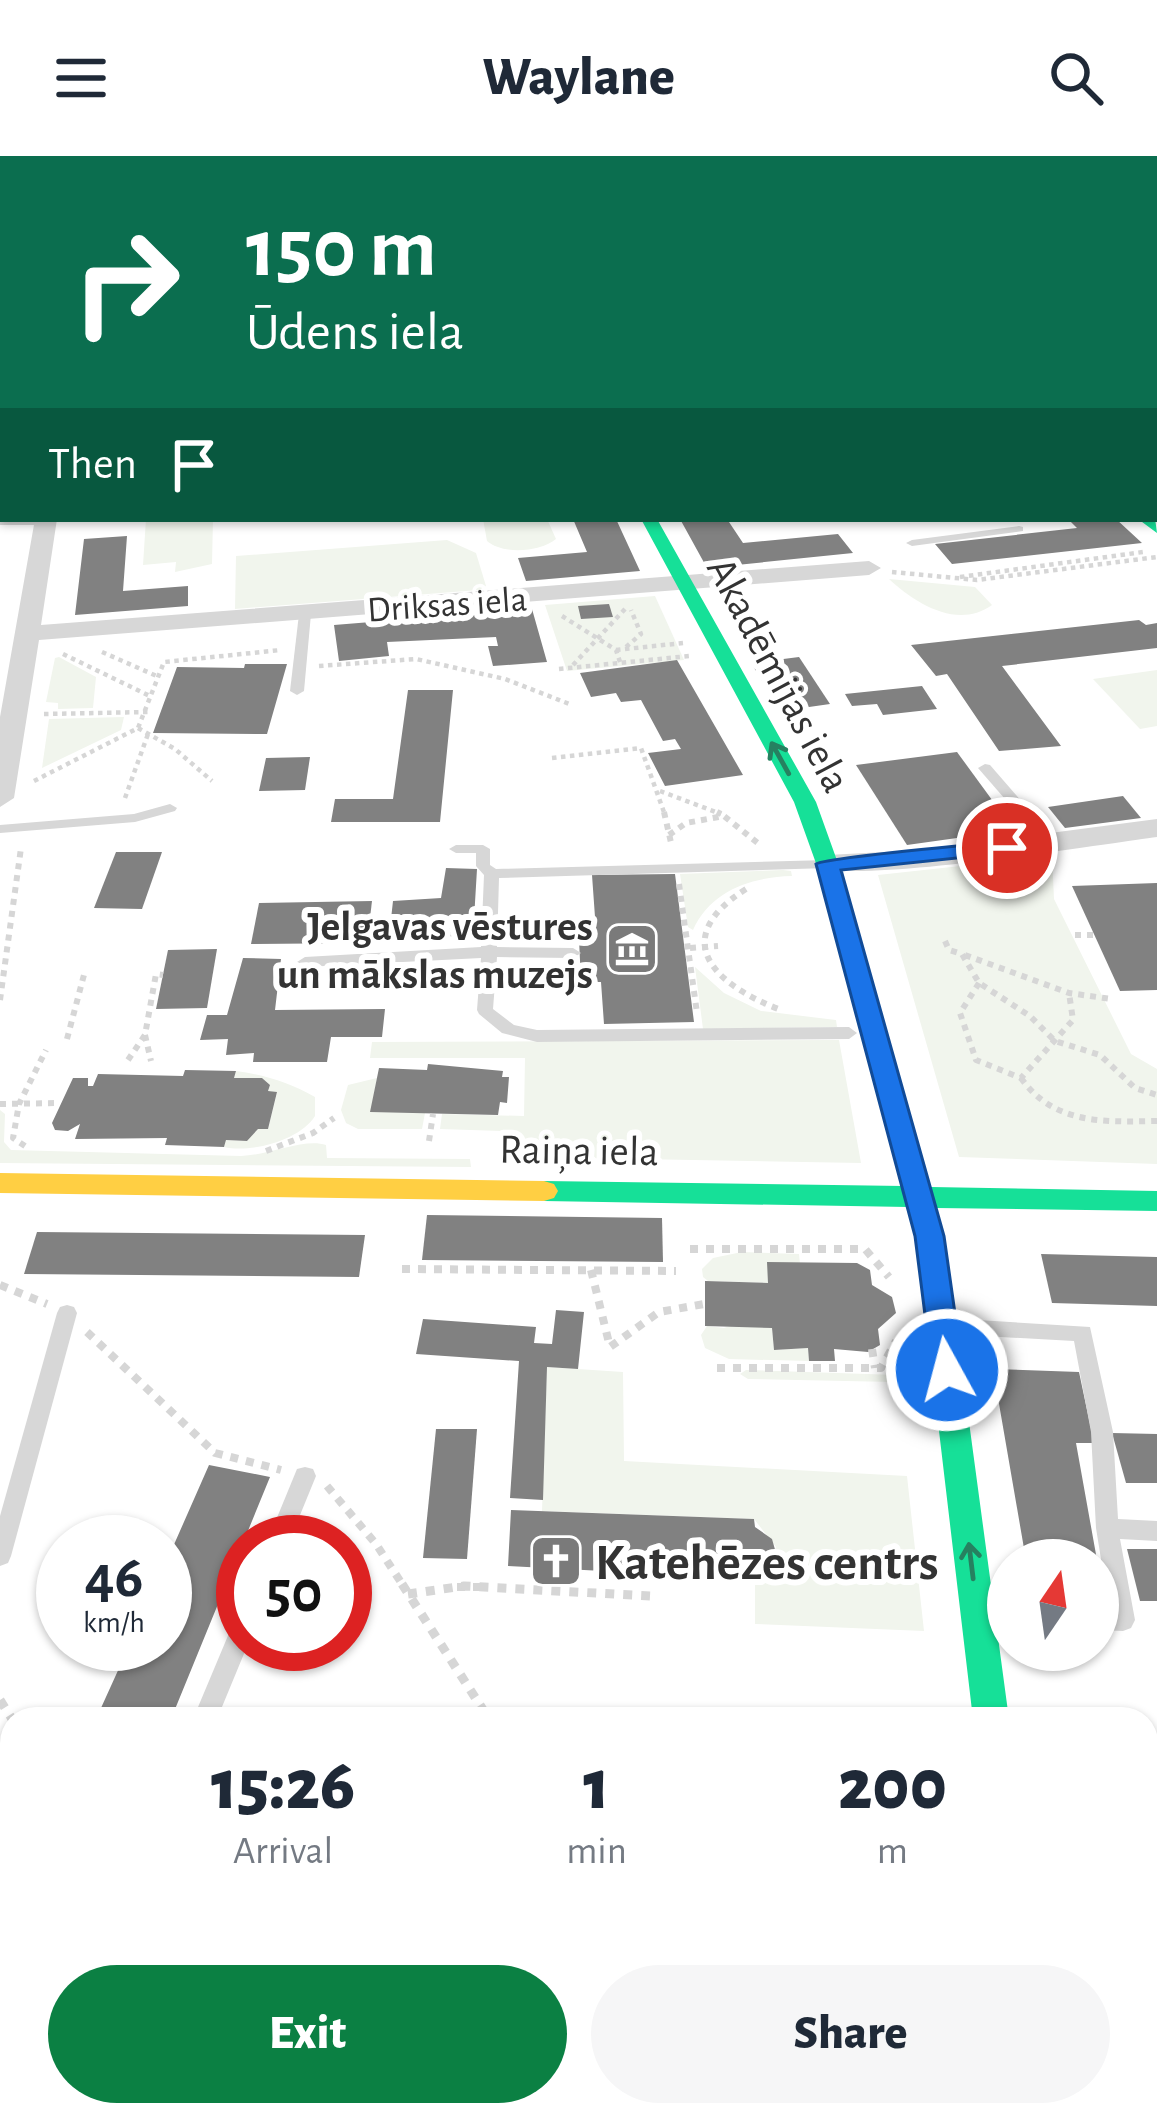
<!DOCTYPE html>
<html lang="en">
<head>
<meta charset="utf-8">
<style>
  body { margin:0; font-family:"Alegreya Sans",sans-serif; background:#f6f6f7; color:#1f2937; height:100vh; display:flex; flex-direction:column; font-size:45px; white-space:nowrap }
  * { box-sizing:border-box; margin:0 }
  p { font-size:39px; color:#747a83 }
  .icon { flex:none; width:66px; height:66px; fill:none; stroke:currentColor; stroke-width:2; stroke-linecap:round; stroke-linejoin:round }
  .map { position:relative; flex:1; overflow:hidden }
  .side { position:absolute; left:0px; top:1551px; width:1158px; height:420px; display:flex; flex-direction:column; background:#fff; border-radius:36px 36px 0 0; box-shadow:0 3px 9px #0004 }
  .side>* { flex:none }
  .hud { position:absolute; left:0px; top:0px; width:1158px; height:366px; box-shadow:0 3px 9px #0004; background:#0b6e4f; color:#fff; overflow:hidden }
  .needle { width:78px; rotate:13deg }
  .fabs { position:absolute; left:987px; top:1383px; display:grid; gap:24px }
  .fabs a { display:grid; place-items:center; width:132px; height:132px; border-radius:50%; background:#fff; box-shadow:0 3px 9px #0004; font-size:60px }
  .speed { position:absolute; left:36px; top:1359px; display:flex; gap:24px; font-size:60px; font-weight:700; text-align:center }
  .speed>* { display:grid; place-content:center; width:156px; height:156px; border-radius:50%; background:#fff; box-shadow:0 3px 9px #0004; line-height:1 }
  .speed small { font-size:30px; font-weight:400 }
  .speed .limit { border:18px solid #d22; background:#fff; color:#111 }
  .pin { position:absolute; display:grid; place-items:center; width:102px; height:102px; color:#fff; margin:-51px; border:6px solid #fff; border-radius:50%; box-shadow:0 3px 12px #0007 }
  .me { position:absolute; width:132px; margin:-66px; rotate:353deg; stroke-linejoin:round; filter:drop-shadow(0 0 9px #0008) }
  .turn { display:flex; align-items:center; gap:42px; height:252px; padding:0 48px; font-size:54px }
  .turn .icon { width:156px; height:156px; stroke-width:2.5 }
  .turn b { display:block; font-size:84px; line-height:102px }
  .then { display:flex; align-items:center; height:114px; padding:0 48px; background:#0003; gap:24px; font-size:45px }
  .eta { display:flex; justify-content:space-evenly; align-items:center; height:204px; text-align:center }
  .eta b { font-size:72px; font-weight:800; line-height:84px }
  .primary-button { display:flex; gap:24px; margin-top:auto; padding:24px 48px }
  .primary-button a { flex:1; height:138px; border-radius:72px; background:#0b8043; color:#fff; font-size:48px; font-weight:800; line-height:138px; text-align:center }
  .primary-button a+a { background:#f6f6f7; color:#1f2937 }
  header { display:flex; justify-content:space-between; align-items:center; height:156px; padding:0 48px; background:#fff; font-size:54px; font-weight:800 }
  .map>svg:first-child { display:block }
  .green { fill:#f1f5ed }
  .building { fill:#818181 }
  .lines { fill:none; stroke-linecap:round; stroke-linejoin:round }
  .path-far4 { stroke:#d6d6d6; stroke-width:3; stroke-dasharray:3 3; stroke-linecap:butt }
  .path-far3 { stroke:#d6d6d6; stroke-width:4.5; stroke-dasharray:4.5 4.5; stroke-linecap:butt }
  .path-far2 { stroke:#d6d6d6; stroke-width:6; stroke-dasharray:6 6; stroke-linecap:butt }
  .path-far1 { stroke:#d6d6d6; stroke-width:8; stroke-dasharray:8 8; stroke-linecap:butt }
  .path { stroke:#d6d6d6; stroke-width:9; stroke-dasharray:9 9; stroke-linecap:butt }
  .lane { fill:#d7d7d7; fill-rule:evenodd }
  .street { fill:#d7d7d7; fill-rule:evenodd }
  .fast { fill:#16e098; fill-rule:evenodd }
  .slow { fill:#ffcf43; fill-rule:evenodd }
  .oneway { stroke:#268160 }
  .route { fill:#1a73e8; stroke:#114b97; stroke-width:3 }
  .labels { text-anchor:middle; stroke-width:12; stroke-linejoin:round; paint-order:stroke }
  .far-street-label { font-size:36px; fill:#333; stroke:#fff }
  .street-label { font-size:42px; fill:#333; stroke:#fff }
  .poi-label { font-size:42px; font-weight:bold; fill:#333; stroke:#fff; text-anchor:end }
  .near-poi-label { font-size:51px; font-weight:bold; fill:#333; stroke:#fff; text-anchor:start }
</style>
</head>
<body>
<header><svg class="icon" aria-label="menu" viewBox="0 0 24 24"><path d="M4 6h16M4 12h16M4 18h16"/></svg>Waylane<svg class="icon" aria-label="search" viewBox="0 0 24 24"><circle cx="10" cy="10" r="6"/><path d="M15 15l6 6"/></svg></header>
<div class="map">
<svg width="1157" height="1971" viewBox="0 0 1157 1971">
  <rect width="100%" height="100%" fill="#fff"/>
  <!-- green -->
  <g class="green">
    <polygon points="146,363 213,363 212,408 175,416 176,406 143,409"/>
    <path d="M483,363H547L556,383C540,396 503,399 487,385Z"/>
    <polygon points="447,384 476,397 486,430 479,434 235,453 236,400"/>
    <path d="M889,423L975,431L992,449C957,474 915,447 889,423Z"/>
    <polygon points="655,440 684,504 567,515 545,449"/>
    <polygon points="59,501 96,521 93,552 58,553 58,547 46,546 55,502"/>
    <polygon points="1157,514 1157,570 1140,573 1093,523"/>
    <polygon points="124,561 121,574 42,612 49,563"/>
    <polygon points="1052,700 1054,743 1131,898 1157,913 1157,1008 959,1001 878,719"/>
    <path d="M783,714L791,715L792,720C752,721 711,734 693,774L688,771L680,718Z"/>
    <polygon points="695,811 724,837 761,855 836,864 837,871 703,873"/>
    <polygon points="839,884 861,1007 522,1001 522,995 500,995 501,975 440,973 442,958 524,960 525,902 370,902 372,886"/>
    <path d="M236,915C265,919 290,927 315,941V960C299,985 251,997 224,991L226,984L247,985L258,973H268L277,937L268,935L270,929L262,922H234Z"/>
    <polygon points="377,922 371,955 425,957 422,973 358,973 346,967 341,954 348,929"/>
    <path d="M0,954L5,958L4,986L11,994L241,1000C270,999 304,982 326,989L327,1002L470,1003L471,1011L0,1007Z"/>
    <polygon points="742,1096 799,1098 800,1108 768,1127 708,1125 703,1121 702,1113 713,1102"/>
    <polygon points="736,1168 772,1172 774,1194 808,1192 809,1205 729,1203 705,1192 701,1179 707,1170 724,1172"/>
    <polygon points="547,1211 623,1216 624,1305 907,1320 924,1475 755,1468 755,1414 768,1408 776,1391 754,1363 542,1355"/>
    <polygon points="746,1214 897,1219 893,1226 748,1223 740,1218"/>
  </g>
  <!-- building -->
  <g class="building">
    <polygon points="573,363 616,363 640,415 526,425 518,402 587,396"/>
    <polygon points="680,363 727,363 743,387 838,378 853,397 707,412"/>
    <polygon points="1068,363 1116,363 1142,387 952,408 935,388 1077,372"/>
    <polygon points="127,380 123,435 188,430 188,450 75,459 84,383"/>
    <polygon points="609,448 613,461 581,463 578,450"/>
    <polygon points="532,453 547,506 493,510 488,490 498,490 496,481 387,486 389,500 339,505 334,469"/>
    <polygon points="1139,464 1146,469 1157,467 1157,492 1002,510 1061,590 999,595 947,518 936,520 911,489"/>
    <polygon points="799,501 830,548 781,555 751,507"/>
    <polygon points="677,504 743,619 665,630 648,597 681,593 675,583 663,585 641,544 621,546 616,537 591,541 580,517"/>
    <polygon points="245,508 287,508 267,578 153,577 177,511 244,512"/>
    <polygon points="922,530 937,553 883,559 877,548 852,550 845,538"/>
    <polygon points="408,534 453,534 440,666 331,666 335,643 393,643"/>
    <polygon points="957,596 1014,674 907,689 856,609"/>
    <polygon points="310,601 305,634 259,635 266,602"/>
    <polygon points="1123,640 1141,662 1065,672 1048,651"/>
    <polygon points="116,696 162,696 142,753 94,752"/>
    <polygon points="446,712 477,713 473,780 389,781 393,745 441,742"/>
    <polygon points="675,718 694,866 604,868 601,826 581,826 578,762 595,761 592,719"/>
    <polygon points="1157,727 1157,834 1120,835 1072,730"/>
    <polygon points="372,745 367,787 251,788 259,747"/>
    <polygon points="217,793 207,852 156,853 168,794"/>
    <polygon points="243,802 281,803 275,854 385,853 382,881 331,881 327,906 253,906 254,897 226,899 228,883 200,884 207,859 227,859"/>
    <polygon points="428,908 503,915 502,921 509,921 507,947 500,946 498,959 370,956 379,912 427,914"/>
    <polygon points="185,914 236,915 234,922 262,922 270,929 268,935 277,936 268,973 258,973 247,985 226,984 224,991 165,989 167,982 75,983 80,968 68,975 55,974 52,967 73,922 88,922 88,930 93,930 98,918 183,920"/>
    <polygon points="427,1059 662,1062 663,1106 422,1104"/>
    <polygon points="37,1076 365,1079 359,1121 24,1118"/>
    <polygon points="1041,1098 1157,1101 1157,1150 1052,1147"/>
    <polygon points="767,1106 857,1107 870,1114 872,1129 892,1141 896,1157 878,1173 880,1189 868,1196 834,1193 835,1205 809,1205 808,1192 774,1194 772,1172 705,1170 705,1125 768,1127"/>
    <polygon points="556,1154 584,1156 578,1213 547,1211 543,1344 510,1342 519,1205 416,1198 423,1163 536,1171 534,1187 552,1188"/>
    <polygon points="993,1213 1079,1216 1094,1287 1076,1287 1097,1404 1026,1404"/>
    <polygon points="436,1273 477,1273 467,1403 423,1402"/>
    <polygon points="1112,1277 1157,1278 1157,1327 1126,1327"/>
    <polygon points="209,1309 270,1321 171,1563 96,1563 130,1488 165,1488 165,1409"/>
    <polygon points="511,1354 754,1363 755,1371 772,1383 776,1397 768,1408 755,1414 755,1423 508,1410"/>
    <polygon points="1127,1393 1157,1393 1157,1445 1140,1445"/>
    <polygon points="246,1959 319,1959 315,1971 287,1971"/>
    <polygon points="523,1959 626,1959 624,1971 521,1971"/>
  </g>
  <g class="lines">
    <!-- path-far4 -->
    <polyline class="path-far4" points="522,0 528,3"/>
    <!-- path-far3 -->
    <g class="path-far3">
      <polyline points="892,416 977,424 1157,401"/>
      <polyline points="960,421 1143,396"/>
      <polyline points="562,460 616,494 620,506"/>
      <polyline points="626,491 641,478 631,454"/>
      <polyline points="616,494 683,487"/>
      <polyline points="102,496 159,521"/>
      <polyline points="63,498 152,541"/>
      <polyline points="573,509 625,453"/>
      <polyline points="319,510 416,503 505,523 572,549"/>
      <polyline points="559,513 689,500"/>
      <polyline points="44,558 148,556"/>
      <polyline points="138,572 175,593 212,625"/>
      <polyline points="552,602 641,592 665,659"/>
      <polyline points="34,625 138,572 164,506 281,494"/>
      <polyline points="660,635 721,658"/>
      <polyline points="125,642 148,578"/>
    </g>
    <!-- path-far2 -->
    <g class="path-far2">
      <polyline points="664,656 672,691"/>
      <polyline points="717,656 721,658"/>
      <polyline points="669,679 686,667 724,660 759,688"/>
      <polyline points="679,728 697,857"/>
      <path d="M746,733C667,783 714,829 781,854"/>
      <polyline points="1075,779 1095,779"/>
      <polyline points="945,785 949,794 962,798 979,827 1030,860 1055,885 1100,899 1135,932 1157,939"/>
      <polyline points="690,792 718,790"/>
      <polyline points="965,799 1069,837 1111,843"/>
      <polyline points="979,827 960,857 976,904 1021,922 1073,864 1069,837"/>
      <polyline points="0,844 21,692"/>
      <polyline points="145,879 151,905"/>
      <polyline points="67,883 85,815"/>
      <polyline points="128,904 145,879 156,818 163,819"/>
      <path d="M1021,922C1054,969 1105,966 1157,965"/>
      <polyline points="0,948 60,947"/>
      <polyline points="429,985 433,958"/>
      <polyline points="25,990 13,982 19,948 46,894"/>
      <polyline points="266,995 313,977 334,962"/>
    </g>
    <!-- path-far1 -->
    <g class="path-far1">
      <polyline points="690,1093 865,1093 889,1121"/>
      <polyline points="402,1113 676,1115"/>
      <polyline points="591,1114 610,1191 659,1156 704,1148"/>
      <polyline points="0,1129 47,1148"/>
      <polyline points="87,1176 215,1297 281,1314"/>
      <polyline points="872,1193 875,1212"/>
      <polyline points="717,1212 881,1212 896,1185"/>
      <polyline points="327,1330 376,1388 404,1431"/>
      <polyline points="457,1431 482,1431"/>
    </g>
    <!-- path -->
    <g class="path">
      <polyline points="402,1428 489,1563"/>
      <polyline points="408,1438 464,1430 650,1440"/>
      <polyline points="0,1544 12,1563"/>
      <polyline points="1146,1927 1157,1928"/>
    </g>
    <!-- lane -->
    <g class="lane">
      <polygon points="320,0 329,0 332,3 323,3"/>
      <polygon points="0,363 47,363 52,366 46,369 0,369"/>
      <polygon points="1019,370 1023,371 1023,375 912,390 906,387 912,384"/>
      <polygon points="305,454 311,458 304,535 297,539 290,535 299,458"/>
      <polygon points="985,608 990,609 1057,686 1055,689 1045,689 978,612"/>
      <polygon points="170,648 177,652 175,655 135,666 0,677 0,669 134,658"/>
      <polygon points="483,689 490,693 490,709 496,713 828,704 835,708 828,712 499,722 497,791 573,792 581,797 573,802 497,801 493,853 514,869 537,874 849,871 857,877 849,883 537,886 502,877 479,858 477,854 481,802 305,811 297,806 305,801 481,791 484,719 476,710 476,697 456,697 449,693 456,689"/>
      <polygon points="67,1149 74,1151 77,1157 11,1400 8,1407 0,1410 0,1360 57,1157 60,1151"/>
      <polygon points="946,1162 1090,1171 1113,1276 1118,1363 1157,1365 1157,1385 1120,1383 1135,1464 1131,1472 1123,1475 1098,1474 1098,1452 1109,1453 1096,1372 1091,1276 1074,1185 946,1178 939,1176 936,1170 939,1164"/>
      <polygon points="305,1311 313,1313 316,1320 289,1386 267,1386 297,1313"/>
      <polygon points="243,1460 243,1488 248,1488 217,1563 193,1563 235,1463"/>
      <polygon points="12,1847 12,1879 0,1885 0,1853"/>
      <polygon points="0,1935 12,1936 12,1959 22,1960 12,1964 0,1963"/>
      <polygon points="107,1959 174,1959 178,1961 182,1971 105,1971"/>
      <polygon points="187,1959 215,1959 220,1971 192,1971"/>
      <polygon points="866,1959 894,1959 890,1971 862,1971"/>
    </g>
    <!-- street -->
    <g class="street">
      <rect x="0" y="125" width="3" height="10"/>
      <polygon points="35,363 57,363 41,469 869,405 881,412 869,419 39,484 14,642 0,651 0,561"/>
      <path d="M1157,663V681C1109,687 835,732 813,708L828,699L921,694Z"/>
    </g>
    <!-- fast -->
    <g class="fast">
      <rect x="0" y="14" width="3" height="6"/>
      <rect x="1155" y="188" width="2" height="8"/>
      <polygon points="1155,362 1157,377 1138,363 1155,363"/>
      <polygon points="641,363 657,363 816,646 844,724 931,1031 1157,1035 1157,1055 936,1052 944,1080 1009,1563 973,1563 916,1080 908,1051 544,1045 534,1042 530,1035 534,1028 544,1025 903,1030 822,724 794,646"/>
    </g>
    <!-- slow -->
    <g class="slow">
      <polygon points="181,0 191,0 192,3 182,3"/>
      <rect x="0" y="258" width="3" height="10"/>
      <polygon points="0,1017 544,1025 554,1028 558,1035 554,1042 544,1045 0,1037"/>
      <polygon points="1021,1959 1063,1959 1065,1971 1021,1971"/>
    </g>
  </g>
  <!-- one-way arrows -->
  <defs><path id="oneway-shaft" d="M-6 0H5M1.5-3L5.5 0L1.5 3" fill="none" stroke-width="1.6" stroke-linecap="round" stroke-linejoin="round" transform="scale(3)"/></defs>
  <g class="oneway">
    <use href="#oneway-shaft" transform="translate(780 602) rotate(-119)"/>
    <use href="#oneway-shaft" transform="translate(971 1405) rotate(-97)"/>
  </g>
  <!-- route -->
  <path class="route" d="M1007,685L1015,687V696L841,714L944,1080L963,1214L958,1223L947,1226L936,1223L932,1214L915,1080L816,708C825,701 981,688 1007,685Z"/>
  <!-- icons -->
  <defs>
    <g id="museum-square" transform="scale(2.7)"><rect x="-9" y="-9" width="18" height="18" rx="4" fill="#7a7a7a" stroke="#fff"/><path d="M0-6L6-3V-2H-6V-3ZM-5-1h2V3h-2ZM-1-1h2V3h-2ZM3-1h2V3H3ZM-6 4H6V6H-6Z" fill="#fff"/></g>
    <g id="church-square" transform="scale(2.7)"><rect x="-9" y="-9" width="18" height="18" rx="4" fill="#7a7a7a" stroke="#fff"/><path d="M-1.2-6h2.4v3.5h3.3v2.4h-3.3V6h-2.4V-.1h-3.3v-2.4h3.3Z" fill="#fff"/></g>
  </defs>
  <g fill-rule="evenodd">
    <use href="#museum-square" x="632" y="793"/>
    <use href="#church-square" x="556" y="1405"/>
  </g>
  <g class="labels">
    <!-- far-street labels -->
    <g class="far-street-label">
      <text transform="translate(447 447) rotate(-4)" y="13">Driksas iela</text>
    </g>
    <!-- street labels -->
    <g class="street-label">
      <text transform="translate(780 518) rotate(62)" y="15">Akadēmijas iela</text>
      <text transform="translate(579 993) rotate(1)" y="15">Raiņa iela</text>
    </g>
    <!-- poi labels -->
    <g class="poi-label">
      <text x="593" y="784">Jelgavas vēstures<tspan x="593" dy="48">un mākslas muzejs</tspan></text>
    </g>
    <!-- near-poi labels -->
    <g class="near-poi-label">
      <text x="595" y="1423">Katehēzes centrs</text>
    </g>
  </g>
</svg>
<div class="fabs">
<a><svg class="needle" viewBox="-14 -14 28 28"><path d="M0-13l5 13h-10z" fill="#e53935"/><path d="M0 13l5-13h-10z" fill="#747a83"/></svg></a>
</div>
<div class="speed"><div>46<small>km/h</small></div><div class="limit">50</div></div>
<div class="pin" style="left:1007px;top:692px;background:#d93025"><svg class="icon" aria-label="arrive" viewBox="0 0 24 24"><path d="M6 21V4h12l-3 4 3 4H6"/></svg></div>
<svg class="me" style="left:947px;top:1214px" viewBox="-20 -20 40 40"><circle r="17" fill="#1a73e8" stroke="#fff" stroke-width="3"/><path d="M0-11L8 9 0 5-8 9z" fill="#fff"/></svg>
<div class="hud">
<div class="turn"><svg class="icon" aria-label="right" viewBox="0 0 24 24"><path d="M7 20v-9h11M14 6l5 5-5 5"/></svg><div><b>150 m</b>Ūdens iela</div></div>
<div class="then">Then<svg class="icon" aria-label="arrive" viewBox="0 0 24 24"><path d="M6 21V4h12l-3 4 3 4H6"/></svg></div>
</div>
<section class="side">
<div class="eta">
<div><b>15:26</b><p>Arrival</p></div>
<div><b>1</b><p>min</p></div>
<div><b>200</b><p>m</p></div>
</div>
<div class="primary-button"><a>Exit</a><a>Share</a></div>
</section>
</div>
</body>
</html>
